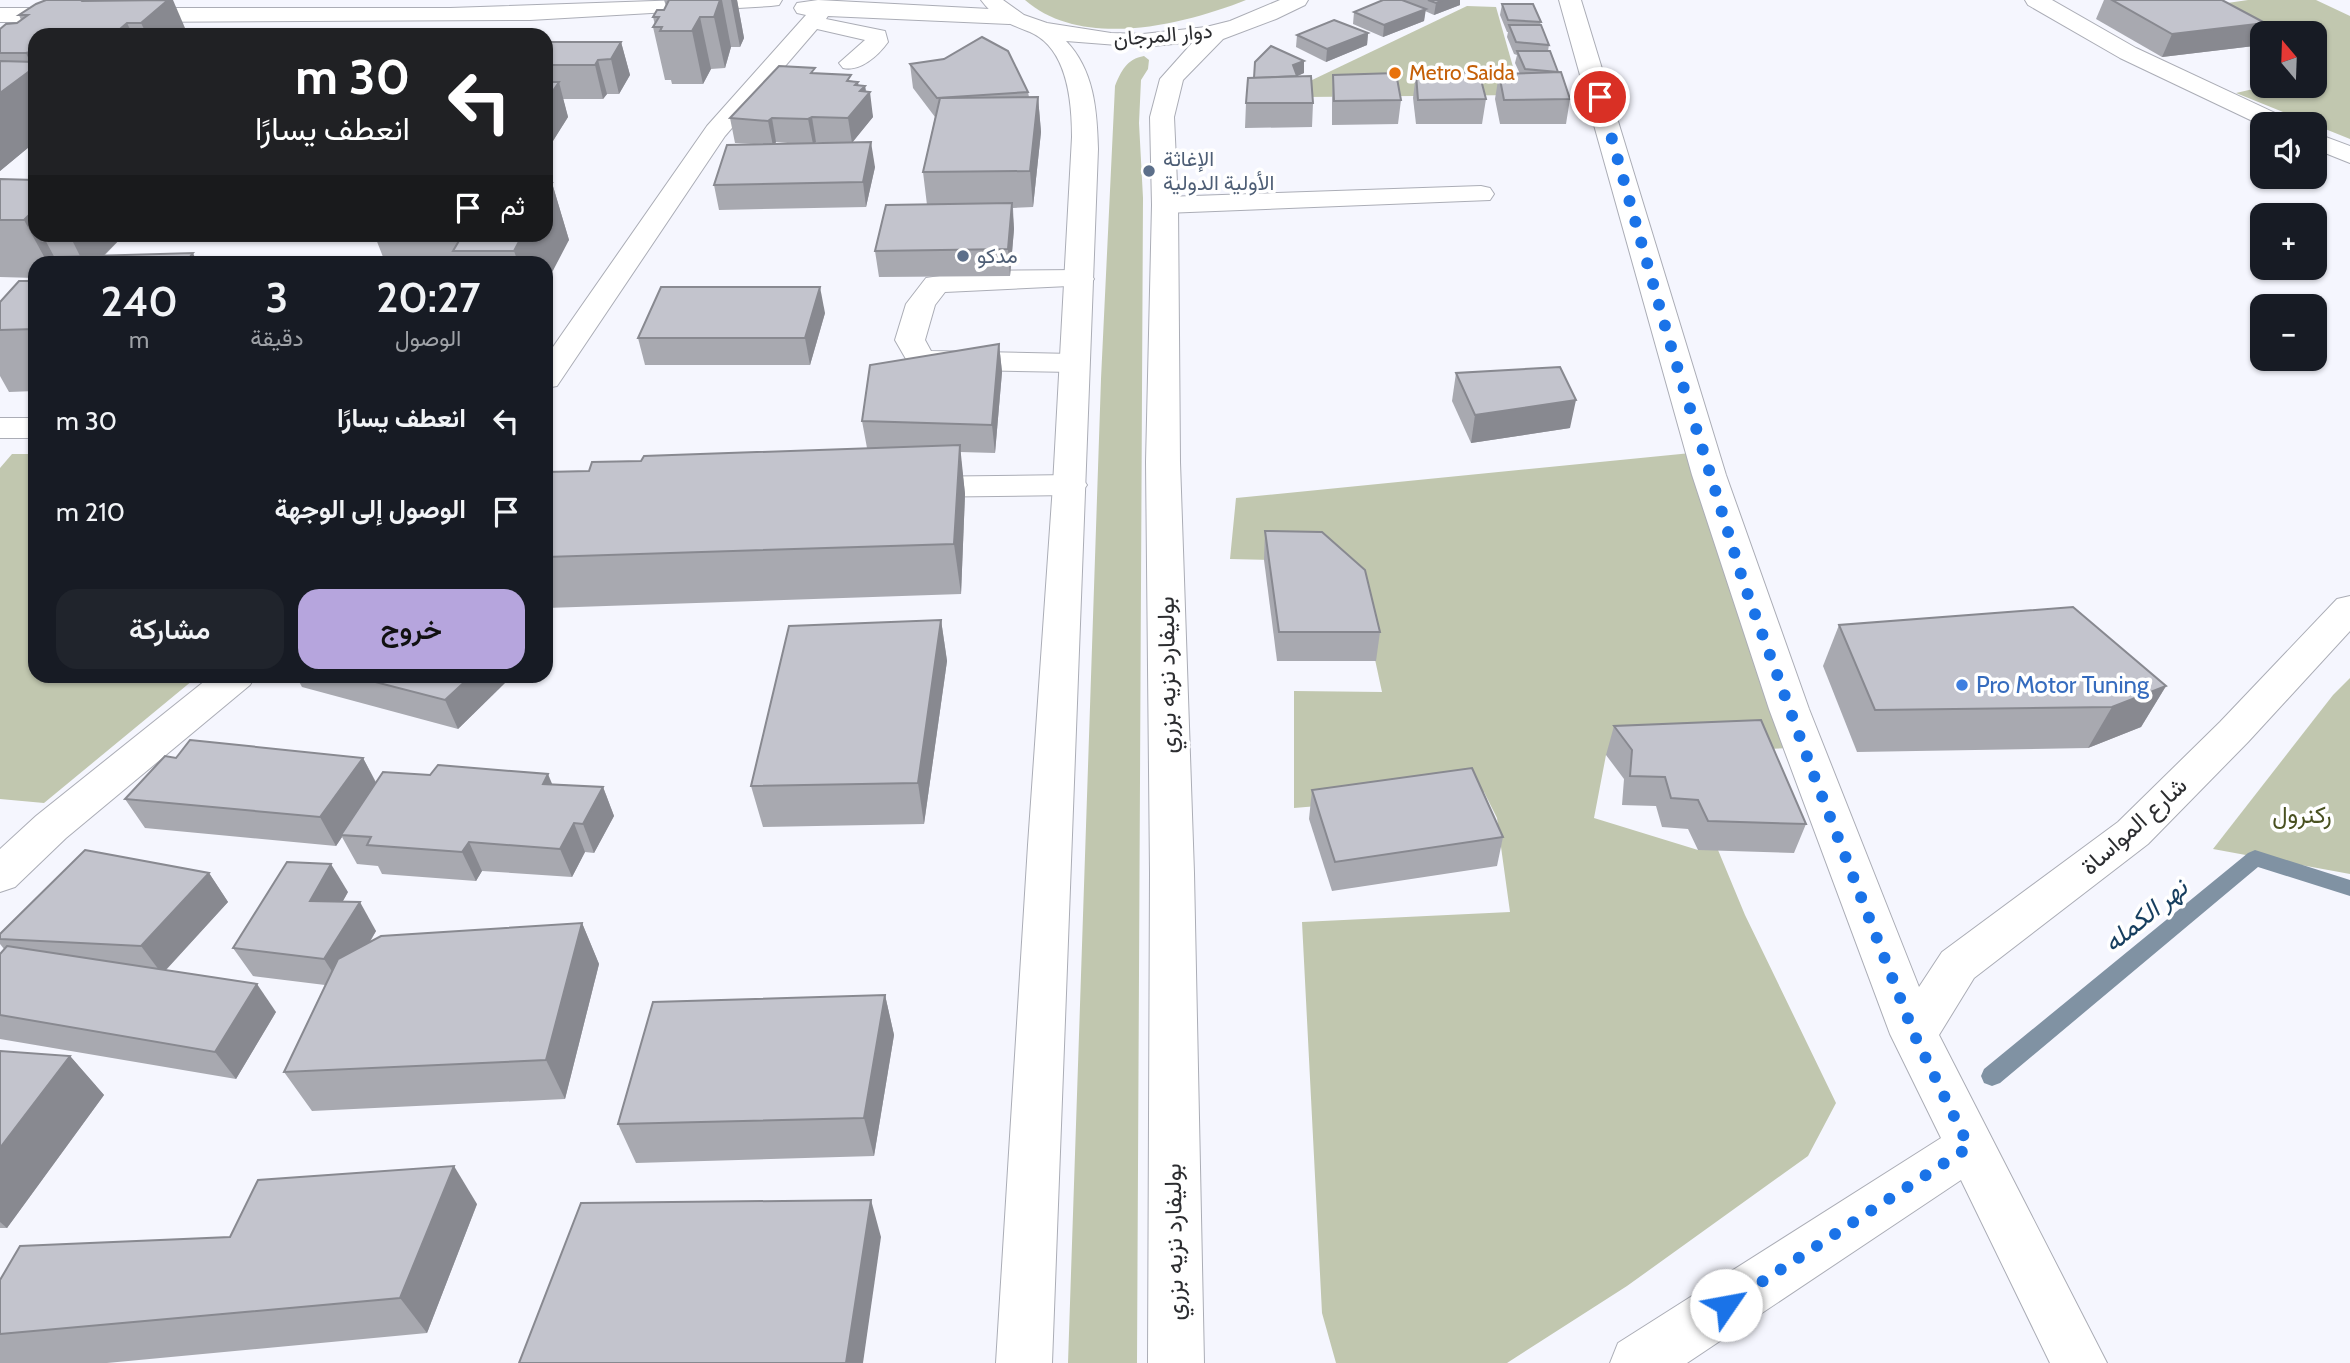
<!DOCTYPE html>
<html lang="ar">
<head>
<meta charset="utf-8">
<style>
  body { margin:0; font-family:Cabin,Vazirmatn,sans-serif; background:#20242c; color:#f1f3f6; direction:rtl; height:100vh; display:flex; flex-direction:column; font-size:26px; white-space:nowrap }
  * { box-sizing:border-box; margin:0 }
  p { font-size:23px; color:#9ea1a6 }
  .icon { flex:none; width:38px; height:38px; fill:none; stroke:currentColor; stroke-width:2; stroke-linecap:round; stroke-linejoin:round }
  .map { position:relative; flex:1; overflow:hidden; direction:ltr }
  .side { position:absolute; left:28px; top:256px; width:525px; height:427px; display:flex; flex-direction:column; background:#171b24; border-radius:21px; box-shadow:0 2px 5px #0004; direction:rtl }
  .side>* { flex:none }
  .hud { position:absolute; left:28px; top:28px; width:525px; height:214px; border-radius:21px; box-shadow:0 2px 5px #0004; direction:rtl; background:#202124; color:#fff; overflow:hidden }
  .needle { width:46px; rotate:341deg }
  .buttons { position:absolute; left:2250px; top:21px; display:grid; gap:14px }
  .buttons a { display:grid; place-items:center; width:77px; height:77px; border-radius:14px; background:#171b24; box-shadow:0 2px 5px #0004; font-size:35px }
  .pin { position:absolute; display:grid; place-items:center; width:60px; height:60px; color:#fff; margin:-30px; border:4px solid #fff; border-radius:50%; box-shadow:0 2px 7px #0007 }
  .me { position:absolute; width:77px; margin:-38px; rotate:57deg; stroke-linejoin:round; filter:drop-shadow(0 0 5px #0008) }
  .turn { display:flex; align-items:center; gap:24px; height:147px; padding:0 28px; font-size:32px }
  .turn .icon { width:91px; height:91px; stroke-width:2.5 }
  .turn b { display:block; font-size:49px; line-height:60px }
  .then { display:flex; align-items:center; height:66px; padding:0 28px; background:#0003; gap:14px; font-size:26px }
  .eta { display:flex; justify-content:space-evenly; align-items:center; height:119px; text-align:center }
  .eta b { font-size:42px; font-weight:600; line-height:49px }
  .button { display:flex; gap:14px; margin-top:auto; padding:14px 28px }
  .button a { flex:1; height:80px; border-radius:21px; background:#b6a5dd; color:#111; font-size:28px; font-weight:600; line-height:80px; text-align:center }
  .button a+a { background:#20242c; color:#f1f3f6 }
  ul { padding:0; list-style:none }
  li { display:flex; align-items:center; gap:21px; height:91px; padding:0 28px }
  li div { flex:1 }
  li b { display:block; font-size:26px }
  li em { font-style:normal }
  .map>svg:first-child { display:block }
  .green { fill:#c1c7af }
  .lines { fill:none; stroke-linecap:round; stroke-linejoin:round }
  .stream { fill:#8092a3; fill-rule:evenodd }
  .minor-casing { stroke:#abadb6; stroke-width:2 }
  .highway-casing { stroke:#abadb6; stroke-width:2 }
  .minor { fill:#fff; fill-rule:evenodd }
  .highway { fill:#fff; fill-rule:evenodd }
  .wall { fill:#a8a9b0; fill-rule:evenodd }
  .shaded-wall { fill:#888990 }
  .building { fill:#c3c4cd; stroke:#888990; stroke-width:2 }
  .route { stroke:#1a73e8; stroke-width:12; stroke-dasharray:0 21.6 }
  .food-dot { fill:#e8710a; stroke:#fff; stroke-width:2.5 }
  .service-dot { fill:#5c6f8a; stroke:#fff; stroke-width:2.5 }
  .shop-dot { fill:#3f7fe0; stroke:#fff; stroke-width:2.5 }
  .labels { text-anchor:middle; stroke-width:7; stroke-linejoin:round; paint-order:stroke }
  .far-street-label { font-size:21px; fill:#2c2d30; stroke:#fff }
  .far-food-label { font-size:21px; fill:#c56008; stroke:#fff; text-anchor:start }
  .far-service-label { font-size:21px; fill:#4e5e75; stroke:#fff; text-anchor:start }
  .street-label { font-size:24px; fill:#2c2d30; stroke:#fff }
  .shop-label { font-size:24px; fill:#366cbe; stroke:#fff; text-anchor:start }
  .park-label { font-size:24px; fill:#495120; stroke:#fff }
  .water-label { font-size:26px; font-style:italic; fill:#163e5f; stroke:#fff }
</style>
</head>
<body>
<div class="map">
<svg width="2350" height="1363" viewBox="0 0 2350 1363">
  <rect width="100%" height="100%" fill="#f5f6fe"/>
  <!-- green -->
  <g class="green">
    <path d="M1025,0H1246C1183,25 1082,50 1025,0Z"/>
    <polygon points="2248,0 2316,0 2350,16 2350,139 2236,93 2266,86 2315,86 2315,73 2324,70 2315,67 2315,33 2263,33 2263,49 2186,9"/>
    <polygon points="1467,6 1496,7 1521,95 1306,97 1310,81"/>
    <path d="M1144,56L1149,60L1148,69L1141,80L1139,123L1143,198L1137,1363H1068L1101,379L1115,86C1121,71 1127,59 1144,56Z"/>
    <polygon points="1691,453 1790,748 1606,755 1594,818 1698,850 1718,850 1745,915 1836,1103 1808,1156 1627,1286 1507,1363 1336,1363 1322,1313 1302,922 1510,912 1497,818 1484,792 1294,808 1294,691 1382,692 1362,599 1319,561 1230,559 1236,498"/>
    <polygon points="12,454 35,454 35,676 198,676 44,803 0,799 0,468"/>
    <polygon points="2350,678 2350,874 2213,849 2333,695"/>
  </g>
  <g class="lines">
    <!-- stream -->
    <polygon class="stream" points="2255,850 2350,880 2350,896 2258,867 2000,1083 1992,1086 1984,1083 1981,1076 1984,1069 2248,853"/>
    <!-- minor casing -->
    <g class="minor-casing">
      <g id="minor">
        <polygon points="684,0 782,0 779,5 771,6 530,20 128,22 120,20 117,15 120,10 128,8 450,8"/>
        <path d="M818,0L1009,10L1017,12L1020,17L1017,22L1009,24L828,16L826,19L885,31L888,42C878,56 860,72 843,68L839,63L865,40L817,29L725,136L557,386L546,388V357L707,126L806,15L797,13L794,8L797,3Z"/>
        <polygon points="1559,0 1581,0 1726,475 1809,709 1919,987 1942,952 2118,822 2220,722 2337,599 2350,596 2350,631 2248,742 2148,844 1974,978 1939,1035 2107,1363 2050,1363 1961,1180 1687,1363 1610,1363 1618,1343 1941,1138 1890,1034 1769,709 1692,475"/>
        <polygon points="2025,0 2052,0 2136,48 2288,119 2291,124 2263,126 2120,58 2028,5"/>
        <polygon points="0,8 71,8 79,10 82,15 79,20 71,22 0,22"/>
        <polygon points="2315,133 2350,146 2350,163 2315,149"/>
        <polygon points="1481,186 1490,188 1494,194 1490,200 1165,213 1156,211 1152,205 1156,199 1165,197"/>
        <polygon points="1080,270 1090,273 1094,279 1090,285 945,292 935,305 925,340 931,351 1073,354 1084,357 1088,363 1084,369 1073,372 921,369 910,366 895,340 906,304 926,278 974,271"/>
        <rect x="0" y="418" width="35" height="20"/>
        <polygon points="1070,475 1082,478 1087,485 1082,492 1070,495 912,497 900,494 895,487 900,480 912,477"/>
        <polygon points="211,676 255,676 250,685 66,838 15,887 0,892 0,849 36,816"/>
      </g>
    </g>
    <!-- highway casing -->
    <g class="highway-casing">
      <path id="highway" d="M981,0H1003L1024,15L1047,23L1111,33L1143,34L1206,27L1230,21L1280,0H1308L1305,5L1276,19L1223,39L1183,80L1174,117L1178,205L1180,462L1194,873L1204,1363H1148L1150,873L1146,462L1152,205L1150,117L1160,79L1193,42L1143,47L1066,41C1094,70 1097,110 1098,149L1052,1363H996L1028,845L1053,485L1072,137C1072,103 1068,48 1030,32C1009,24 995,19 981,0Z"/>
    </g>
    <!-- minor -->
    <use href="#minor" class="minor"/>
    <!-- highway -->
    <use href="#highway" class="highway"/>
  </g>
  <!-- wall -->
  <g class="wall">
    <polygon points="46,0 86,0 188,35 35,35 35,142 0,171 0,29 17,23 21,20 19,15"/>
    <polygon points="664,0 737,0 744,38 740,47 731,47 725,68 711,69 703,84 672,84 671,80 665,80 653,27 655,25 653,17 664,10 666,6"/>
    <polygon points="1405,0 1460,0 1460,5 1434,15 1425,11 1424,21 1383,37 1353,24 1354,12 1405,1"/>
    <polygon points="2104,0 2222,0 2254,46 2162,57 2096,19"/>
    <polygon points="1502,4 1541,22 1540,25 1549,45 1548,51 1570,99 1566,124 1500,124 1495,99 1499,74 1520,74 1515,63 1517,55 1514,54 1507,37 1508,32 1507,32 1500,15"/>
    <polygon points="1368,33 1367,45 1326,62 1296,47 1297,35"/>
    <polygon points="546,42 621,42 630,75 619,94 607,94 603,99 563,99 568,117 546,152"/>
    <polygon points="944,59 1028,92 1029,97 1038,97 1041,132 1033,207 1013,208 1014,229 1010,276 879,277 875,251 927,205 923,172 935,117 913,88 910,64"/>
    <polygon points="1304,61 1304,73 1297,76 1313,103 1312,127 1245,128 1246,103 1254,78"/>
    <path d="M816,73L858,82V86H865L873,117L852,142L875,167L866,207L719,210L714,185L754,144L735,143L730,118ZM776,142L799,144H775ZM816,142L845,143H814Z"/>
    <polygon points="1416,74 1486,99 1482,124 1416,124 1413,98"/>
    <polygon points="1333,75 1401,100 1398,124 1332,125 1332,99"/>
    <polygon points="0,179 35,180 35,234 125,234 104,256 197,262 35,262 35,278 0,277"/>
    <polygon points="552,183 569,240 546,262 385,262 374,234 546,234"/>
    <polygon points="35,279 35,391 9,392 0,376 0,302"/>
    <polygon points="825,313 810,365 645,365 638,338"/>
    <polygon points="999,344 1002,372 995,453 960,452 965,494 961,594 546,608 546,472 589,471 641,461 867,448 862,421"/>
    <polygon points="1456,373 1570,428 1471,443 1452,401"/>
    <polygon points="1265,531 1380,632 1376,661 1277,661 1264,560"/>
    <polygon points="941,620 947,661 924,824 763,827 751,786"/>
    <polygon points="1839,625 2166,686 2141,727 2088,748 1857,752 1823,666"/>
    <polygon points="296,676 512,676 458,729 302,687"/>
    <polygon points="1614,726 1806,824 1794,853 1698,850 1688,829 1662,827 1656,806 1622,805 1624,779 1606,755"/>
    <polygon points="176,758 363,758 376,782 552,784 603,787 614,816 594,853 585,852 572,877 482,871 476,881 382,874 378,866 357,864 342,837 336,846 145,828 125,799"/>
    <polygon points="1312,790 1503,837 1497,866 1332,891 1309,819"/>
    <polygon points="209,873 228,902 166,970 276,1012 236,1079 0,1039 0,954 4,949 0,944 0,934"/>
    <polygon points="348,892 342,902 376,931 370,942 582,923 599,964 565,1099 312,1111 284,1072 325,985 253,976 233,948"/>
    <polygon points="885,995 894,1035 874,1156 636,1163 618,1124"/>
    <polygon points="0,1051 70,1056 104,1095 7,1228 0,1228"/>
    <polygon points="477,1204 427,1333 107,1363 0,1363 0,1280 230,1237"/>
  </g>
  <!-- shaded-wall -->
  <g class="shaded-wall">
    <polygon points="168,0 173,0 188,35 147,35 141,23"/>
    <polygon points="720,0 722,0 731,47 725,68 714,17"/>
    <polygon points="731,0 737,0 744,38 740,47"/>
    <polygon points="1443,0 1460,0 1460,5 1434,15 1436,3"/>
    <polygon points="1426,9 1424,21 1383,37 1384,25"/>
    <polygon points="700,17 711,69 703,84 692,31"/>
    <polygon points="127,23 133,35 113,35"/>
    <polygon points="2265,23 2254,46 2162,57 2172,34"/>
    <polygon points="1368,33 1367,45 1326,62 1327,49"/>
    <polygon points="621,42 630,75 619,94 611,59"/>
    <polygon points="35,51 35,142 0,171 0,93 33,68 26,53"/>
    <polygon points="598,60 607,94 603,99 595,65"/>
    <polygon points="1304,61 1304,73 1293,78 1293,65"/>
    <polygon points="559,82 568,117 546,152 546,101"/>
    <polygon points="858,82 861,103 860,91 865,86 866,97 870,92 873,117 852,143 848,118 855,85"/>
    <polygon points="1038,97 1041,132 1033,207 1030,171"/>
    <polygon points="812,117 816,142 813,144 808,119"/>
    <polygon points="772,118 776,142 773,146 768,121"/>
    <polygon points="871,142 875,167 866,207 863,182"/>
    <polygon points="552,183 569,240 546,284 546,262 518,262 514,251 523,234 546,234 546,194"/>
    <polygon points="1012,203 1014,229 1010,276 1008,249"/>
    <polygon points="31,213 35,221 35,234 42,234 57,262 47,262 24,220"/>
    <polygon points="69,234 125,234 97,262 83,262"/>
    <polygon points="193,253 197,262 186,262"/>
    <polygon points="820,287 825,313 810,365 805,338"/>
    <polygon points="999,344 1002,372 995,453 992,425"/>
    <polygon points="1576,400 1570,428 1471,443 1475,415"/>
    <polygon points="960,445 965,494 961,594 954,544"/>
    <polygon points="941,620 947,661 924,824 918,783"/>
    <polygon points="471,676 512,676 458,729 445,700"/>
    <polygon points="2166,686 2141,727 2088,748 2112,707"/>
    <polygon points="363,758 378,787 341,835 342,837 336,846 320,817"/>
    <polygon points="548,774 560,803 543,784"/>
    <polygon points="603,787 614,816 594,853 583,824"/>
    <polygon points="574,823 585,852 572,877 560,849"/>
    <polygon points="469,842 482,871 476,881 462,852"/>
    <polygon points="331,864 348,892 327,930 310,901"/>
    <polygon points="209,873 228,902 162,974 141,946"/>
    <polygon points="360,902 376,931 342,987 324,959"/>
    <polygon points="582,923 599,964 565,1099 546,1060"/>
    <polygon points="257,984 276,1012 236,1079 215,1052"/>
    <polygon points="885,995 894,1035 874,1156 864,1118"/>
    <polygon points="70,1056 104,1095 7,1228 0,1222 0,1148"/>
    <polygon points="454,1166 477,1204 427,1333 400,1298"/>
    <polygon points="871,1200 881,1237 863,1363 846,1363"/>
  </g>
  <!-- building -->
  <g class="building">
    <polygon points="46,0 84,0 83,1 168,0 141,23 127,23 113,35 35,35 35,51 26,53 0,53 0,29 6,24 17,23 28,15 19,15 36,4"/>
    <polygon points="669,0 720,0 714,17 700,17 692,31 660,31 662,27 653,27 659,17 653,17 657,10 664,10"/>
    <polygon points="1383,0 1402,0 1426,9 1384,25 1354,12"/>
    <polygon points="1428,0 1443,0 1436,3"/>
    <polygon points="2112,0 2222,0 2265,23 2172,34"/>
    <polygon points="1502,4 1533,4 1541,22 1508,20"/>
    <polygon points="1334,20 1368,33 1327,49 1297,35"/>
    <polygon points="1509,25 1541,25 1549,45 1516,42"/>
    <polygon points="982,37 1008,51 1028,92 937,98 910,64 944,59"/>
    <polygon points="546,42 621,42 611,59 598,60 595,65 546,65"/>
    <polygon points="1271,46 1304,61 1293,65 1297,76 1254,78 1255,62"/>
    <polygon points="1517,51 1550,51 1558,72 1525,69"/>
    <polygon points="0,61 35,62 35,67 0,93"/>
    <polygon points="779,66 815,68 811,73 851,75 847,81 858,82 855,85 865,86 860,91 870,92 848,118 812,117 808,119 772,118 768,121 730,118"/>
    <polygon points="1479,72 1486,99 1418,100 1416,74"/>
    <polygon points="1561,72 1570,99 1504,100 1499,74"/>
    <polygon points="1396,73 1401,100 1334,101 1333,75"/>
    <polygon points="1311,76 1313,103 1246,103 1248,78"/>
    <polygon points="546,82 559,82 546,101"/>
    <polygon points="1038,97 1030,171 923,172 940,98"/>
    <polygon points="871,142 863,182 714,185 727,145"/>
    <polygon points="0,179 35,180 35,213 31,213 24,220 0,220"/>
    <polygon points="546,183 552,183 546,194"/>
    <polygon points="1012,203 1008,249 875,251 886,205"/>
    <polygon points="463,234 523,234 514,251 453,251"/>
    <polygon points="193,253 186,262 50,262 55,257"/>
    <polygon points="35,279 35,329 0,330 0,302 19,281 34,281"/>
    <polygon points="661,287 820,287 805,338 638,338"/>
    <polygon points="999,344 992,425 862,421 870,365"/>
    <polygon points="1560,367 1576,400 1475,415 1456,373"/>
    <polygon points="960,445 954,544 546,557 546,472 589,471 592,462 641,461 644,456"/>
    <polygon points="1265,531 1322,532 1365,570 1380,632 1279,632"/>
    <polygon points="2073,607 2166,686 2112,707 1875,710 1839,625"/>
    <polygon points="941,620 918,783 751,786 789,626"/>
    <polygon points="352,676 471,676 445,700"/>
    <polygon points="1761,720 1806,824 1708,821 1698,800 1671,798 1665,777 1630,776 1632,750 1614,726"/>
    <polygon points="190,740 363,758 320,817 125,799 165,756 176,758"/>
    <polygon points="438,765 548,774 543,784 603,787 583,824 574,823 560,849 469,842 462,852 367,845 371,837 341,835 383,772 430,775"/>
    <polygon points="1472,768 1503,837 1335,862 1312,790"/>
    <polygon points="85,850 209,873 141,946 0,939 0,934"/>
    <polygon points="287,862 331,864 310,901 360,902 324,959 233,948"/>
    <polygon points="582,923 546,1060 284,1072 338,959 381,936"/>
    <polygon points="7,946 257,984 215,1052 0,1015 0,954"/>
    <polygon points="885,995 864,1118 618,1124 653,1002"/>
    <polygon points="0,1051 70,1056 0,1148"/>
    <polygon points="454,1166 400,1298 0,1334 0,1280 20,1246 230,1237 258,1180"/>
    <polygon points="871,1200 846,1363 519,1363 581,1203"/>
  </g>
  <g class="lines">
    <!-- route -->
    <polyline class="route" points="1600,97 1669,340 1744,584 1813,773 1914,1034 1969,1147 1726,1305"/>
  </g>
  <!-- markers -->
  <circle class="food-dot" cx="1395" cy="73" r="7"/>
  <g class="service-dot">
    <circle cx="1149" cy="171" r="7"/>
    <circle cx="963" cy="256" r="7"/>
  </g>
  <circle class="shop-dot" cx="1962" cy="685" r="7"/>
  <g class="labels">
    <!-- far-street labels -->
    <g class="far-street-label">
      <text transform="translate(1163 35) rotate(-5)" y="7">دوار المرجان</text>
    </g>
    <!-- far-food labels -->
    <g class="far-food-label">
      <text x="1409" y="80">Metro Saida</text>
    </g>
    <!-- far-service labels -->
    <g class="far-service-label">
      <text x="1163" y="166">الإغاثة<tspan x="1163" dy="24">الأولية الدولية</tspan></text>
      <text x="977" y="263">مدكو</text>
    </g>
    <!-- street labels -->
    <g class="street-label">
      <text transform="translate(1167 675) rotate(-91)" y="8">بوليفارد نزيه بزري</text>
      <text transform="translate(2134 826) rotate(-42)" y="8">شارع المواساة</text>
      <text transform="translate(1174 1242) rotate(-91)" y="8">بوليفارد نزيه بزري</text>
    </g>
    <!-- shop labels -->
    <g class="shop-label">
      <text x="1976" y="693">Pro Motor Tuning</text>
    </g>
    <!-- park labels -->
    <g class="park-label">
      <text x="2302" y="823">ركنرول</text>
    </g>
    <!-- water labels -->
    <g class="water-label">
      <text transform="translate(2145 915) rotate(-39)" y="9">نهر الكمله</text>
    </g>
  </g>
</svg>
<div class="buttons">
<a><svg class="needle" viewBox="-14 -14 28 28"><path d="M0-13l5 13h-10z" fill="#e53935"/><path d="M0 13l5-13h-10z" fill="#9ea1a6"/></svg></a>
<a><svg class="icon" aria-label="sound" viewBox="0 0 24 24"><path d="M4 9h4l5-4v14l-5-4H4zM17 9q2 3 0 6"/></svg></a>
<a>+</a>
<a>−</a>
</div>
<div class="pin" style="left:1600px;top:97px;background:#d93025"><svg class="icon" aria-label="arrive" viewBox="0 0 24 24"><path d="M6 21V4h12l-3 4 3 4H6"/></svg></div>
<svg class="me" style="left:1726px;top:1305px" viewBox="-20 -20 40 40"><circle r="19" fill="#fff"/><path d="M0-13L10 11 0 6-10 11z" fill="#1a73e8"/></svg>
<div class="hud">
<div class="turn"><svg class="icon" aria-label="left" viewBox="0 0 24 24"><path d="M17 20v-9H6M10 6l-5 5 5 5"/></svg><div><b>30 m</b>انعطف يسارًا</div></div>
<div class="then">ثم<svg class="icon" aria-label="arrive" viewBox="0 0 24 24"><path d="M6 21V4h12l-3 4 3 4H6"/></svg></div>
</div>
<section class="side">
<div class="eta">
<div><b>20:27</b><p>الوصول</p></div>
<div><b>3</b><p>دقيقة</p></div>
<div><b>240</b><p>m</p></div>
</div>
<ul>
<li><svg class="icon" aria-label="left" viewBox="0 0 24 24"><path d="M17 20v-9H6M10 6l-5 5 5 5"/></svg><div><b>انعطف يسارًا</b></div><em>30 m</em></li>
<li><svg class="icon" aria-label="arrive" viewBox="0 0 24 24"><path d="M6 21V4h12l-3 4 3 4H6"/></svg><div><b>الوصول إلى الوجهة</b></div><em>210 m</em></li>
</ul>
<div class="button"><a>خروج</a><a>مشاركة</a></div>
</section>
</div>
</body>
</html>
